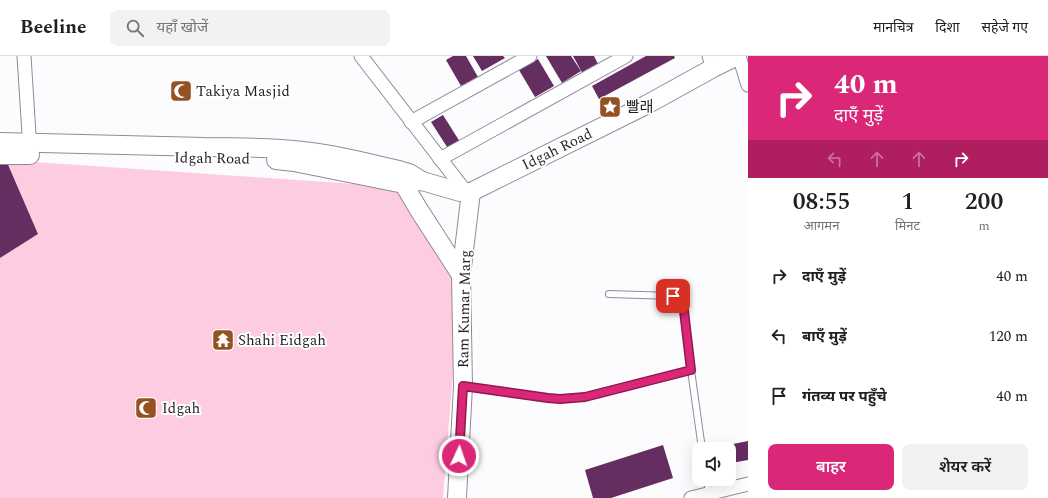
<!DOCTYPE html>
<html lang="hi">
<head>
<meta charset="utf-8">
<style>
  body { margin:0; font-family:Spectral,"Noto Sans Devanagari","Noto Sans KR",serif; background:#f2f2f2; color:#202124; height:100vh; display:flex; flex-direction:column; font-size:15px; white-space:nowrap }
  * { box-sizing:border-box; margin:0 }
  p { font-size:13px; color:#757577 }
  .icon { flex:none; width:22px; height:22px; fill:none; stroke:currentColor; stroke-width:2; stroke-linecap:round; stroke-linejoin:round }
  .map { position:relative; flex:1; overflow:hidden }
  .details { display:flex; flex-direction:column; background:#fff; width:300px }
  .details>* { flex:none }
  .top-card { background:#db2777; color:#fff; overflow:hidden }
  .fabs { position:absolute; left:692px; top:386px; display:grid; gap:8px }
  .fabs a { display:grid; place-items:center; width:44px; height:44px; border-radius:8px; background:#fff; box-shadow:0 4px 16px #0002; font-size:20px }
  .pin { position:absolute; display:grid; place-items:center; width:34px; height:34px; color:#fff; margin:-17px; border-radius:8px; box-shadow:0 2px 6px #0006 }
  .me { position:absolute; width:44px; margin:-22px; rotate:3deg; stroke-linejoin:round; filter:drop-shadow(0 0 3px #0008) }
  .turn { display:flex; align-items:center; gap:14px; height:84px; padding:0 20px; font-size:18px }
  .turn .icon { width:52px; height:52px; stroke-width:2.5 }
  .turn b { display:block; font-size:28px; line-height:34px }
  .lanes { display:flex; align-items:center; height:38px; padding:0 20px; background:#0003; justify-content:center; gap:20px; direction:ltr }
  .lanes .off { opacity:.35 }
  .eta { display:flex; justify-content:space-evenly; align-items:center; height:68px; text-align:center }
  .eta b { font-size:24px; font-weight:600; line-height:28px }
  .action { display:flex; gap:8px; margin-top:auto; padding:8px 20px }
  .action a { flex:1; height:46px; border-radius:8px; background:#db2777; color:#fff; font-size:16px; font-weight:600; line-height:46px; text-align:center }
  .action a+a { background:#f2f2f2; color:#202124 }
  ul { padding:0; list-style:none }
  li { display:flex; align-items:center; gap:12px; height:60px; padding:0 20px }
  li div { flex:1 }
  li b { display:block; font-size:15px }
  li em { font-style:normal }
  header { display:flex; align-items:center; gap:24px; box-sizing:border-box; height:56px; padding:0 20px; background:#fff; border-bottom:1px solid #e0e0e0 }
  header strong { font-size:19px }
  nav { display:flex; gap:22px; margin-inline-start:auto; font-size:14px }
  .search { width:280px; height:36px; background:#f2f2f2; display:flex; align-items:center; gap:10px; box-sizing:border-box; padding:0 14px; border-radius:8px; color:#757577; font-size:15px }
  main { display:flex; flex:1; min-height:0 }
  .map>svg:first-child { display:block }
  .green { fill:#fdcce1 }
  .building { fill:#642e60 }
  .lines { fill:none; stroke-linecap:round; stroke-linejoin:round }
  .lane-casing { stroke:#928a99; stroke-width:8 }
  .street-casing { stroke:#928a99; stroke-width:15 }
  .secondary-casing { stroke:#928a99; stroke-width:20 }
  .lane { stroke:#fff; stroke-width:6 }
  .street { stroke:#fff; stroke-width:13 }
  .secondary { stroke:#fff; stroke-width:18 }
  .route-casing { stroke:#8e194d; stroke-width:10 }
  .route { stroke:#db2777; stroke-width:7 }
  .labels { text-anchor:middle; stroke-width:4; stroke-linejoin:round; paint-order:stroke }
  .poi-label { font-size:15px; fill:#221e24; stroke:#fff; text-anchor:start }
  .street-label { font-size:15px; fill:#221e24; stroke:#fff }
</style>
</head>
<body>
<header>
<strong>Beeline</strong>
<div class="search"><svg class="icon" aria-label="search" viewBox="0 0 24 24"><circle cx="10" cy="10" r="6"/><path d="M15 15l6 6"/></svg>यहाँ खोजें</div>
<nav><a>मानचित्र</a><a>दिशा</a><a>सहेजे गए</a></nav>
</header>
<main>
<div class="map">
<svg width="748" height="442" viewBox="0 0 748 442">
  <rect width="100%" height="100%" fill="#fcfbfe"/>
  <!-- green -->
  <polygon class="green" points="6,104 398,131 436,161 460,225 443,442 0,442 0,202 38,178"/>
  <!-- building -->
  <g class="building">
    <polygon points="453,0 466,0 478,21 461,30 446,4"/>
    <polygon points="473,0 503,0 505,2 482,15"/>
    <polygon points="546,0 571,0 581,15 562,27"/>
    <polygon points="573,0 594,0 600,12 584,20"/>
    <polygon points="646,0 674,0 675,2 599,43 592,30"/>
    <polygon points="538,3 554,30 535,41 519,14"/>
    <polygon points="443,59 460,86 449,94 431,66"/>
    <polygon points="6,104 38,178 0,202 0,106"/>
    <polygon points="748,385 748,404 731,407 728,389"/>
    <polygon points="663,389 673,422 611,442 593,442 585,414"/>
  </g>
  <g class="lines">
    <!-- lane casing -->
    <g class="lane-casing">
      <g id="lane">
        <path d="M609,238L673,240C681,243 682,247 684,255L691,314L702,393"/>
        <polyline points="465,330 548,342 560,343 585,341 691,314"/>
        <polyline points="707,423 709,438"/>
      </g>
    </g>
    <!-- street casing -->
    <g class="street-casing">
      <g id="street">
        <polyline points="24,0 30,94"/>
        <polyline points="361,0 466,136"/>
        <polyline points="709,0 713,12"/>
        <polyline points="739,0 748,29"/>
        <polyline points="411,66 530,0"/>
        <polyline points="440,103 626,0"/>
        <polyline points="691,442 748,428"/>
      </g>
    </g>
    <!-- secondary casing -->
    <g class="secondary-casing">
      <g id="secondary">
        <path d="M0,86L204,91C237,91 270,91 303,95C335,98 367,107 399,114L409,117L422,125L460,136H471L646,49L713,12L737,0"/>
        <polyline points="0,99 30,99"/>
        <polyline points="276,104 294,106 399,127 422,125"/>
        <polyline points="403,127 419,154 461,219"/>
        <polyline points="457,442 463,330 461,219 471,136"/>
      </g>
    </g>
    <!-- lane -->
    <use href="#lane" class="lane"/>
    <!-- street -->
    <use href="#street" class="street"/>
    <!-- secondary -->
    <use href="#secondary" class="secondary"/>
  </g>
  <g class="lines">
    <!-- route casing -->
    <g class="route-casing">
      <path id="route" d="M459,400L463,330L548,342L560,343L585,341L691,314L684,255C682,247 681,243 673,240"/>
    </g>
    <!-- route -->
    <use href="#route" class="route"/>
  </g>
  <!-- icons -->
  <defs>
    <g id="mosque-square" transform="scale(1.15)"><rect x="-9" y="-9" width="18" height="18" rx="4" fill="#945121" stroke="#fff"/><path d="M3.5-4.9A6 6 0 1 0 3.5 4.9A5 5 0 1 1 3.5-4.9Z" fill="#fff"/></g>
    <g id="sight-square" transform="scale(1.15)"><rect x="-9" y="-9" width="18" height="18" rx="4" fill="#945121" stroke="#fff"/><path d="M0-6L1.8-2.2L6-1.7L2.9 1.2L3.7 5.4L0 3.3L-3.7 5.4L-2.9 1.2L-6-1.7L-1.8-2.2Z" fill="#fff"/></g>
    <g id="temple-square" transform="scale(1.15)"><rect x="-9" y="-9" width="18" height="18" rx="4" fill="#945121" stroke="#fff"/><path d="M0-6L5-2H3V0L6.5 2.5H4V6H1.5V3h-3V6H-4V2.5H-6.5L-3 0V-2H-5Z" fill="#fff"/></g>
  </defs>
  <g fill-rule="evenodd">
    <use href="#mosque-square" x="181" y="35"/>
    <use href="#sight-square" x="610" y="51"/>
    <use href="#temple-square" x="223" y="284"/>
    <use href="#mosque-square" x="146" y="352"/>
  </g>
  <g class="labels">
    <!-- poi labels -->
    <g class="poi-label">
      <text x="196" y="40">Takiya Masjid</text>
      <text x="626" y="56">빨래</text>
      <text x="238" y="289">Shahi Eidgah</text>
      <text x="162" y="357">Idgah</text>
    </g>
    <!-- street labels -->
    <g class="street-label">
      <text transform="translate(557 93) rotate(-26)" y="5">Idgah Road</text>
      <text transform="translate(212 102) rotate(1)" y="5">Idgah Road</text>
      <text transform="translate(464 253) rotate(-89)" y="5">Ram Kumar Marg</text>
    </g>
  </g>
</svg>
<div class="fabs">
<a><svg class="icon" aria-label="sound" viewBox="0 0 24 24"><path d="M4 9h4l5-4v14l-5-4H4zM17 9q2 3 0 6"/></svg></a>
</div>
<div class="pin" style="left:673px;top:240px;background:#d93025"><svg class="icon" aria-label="arrive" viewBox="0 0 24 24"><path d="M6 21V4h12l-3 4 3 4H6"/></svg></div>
<svg class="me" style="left:459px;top:400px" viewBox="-20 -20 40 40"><circle r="17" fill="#db2777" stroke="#fff" stroke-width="3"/><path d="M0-11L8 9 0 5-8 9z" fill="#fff"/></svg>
</div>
<section class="details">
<div class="top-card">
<div class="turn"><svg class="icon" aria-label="right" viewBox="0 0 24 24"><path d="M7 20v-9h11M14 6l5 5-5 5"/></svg><div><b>40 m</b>दाएँ मुड़ें</div></div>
<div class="lanes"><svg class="icon off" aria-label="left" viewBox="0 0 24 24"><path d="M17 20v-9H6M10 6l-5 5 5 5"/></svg><svg class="icon off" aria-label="ahead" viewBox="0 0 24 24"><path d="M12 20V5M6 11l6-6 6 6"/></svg><svg class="icon off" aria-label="ahead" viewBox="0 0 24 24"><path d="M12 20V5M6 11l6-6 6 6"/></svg><svg class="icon" aria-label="right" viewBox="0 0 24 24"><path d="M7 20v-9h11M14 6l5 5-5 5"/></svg></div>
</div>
<div class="eta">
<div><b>08:55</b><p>आगमन</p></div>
<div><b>1</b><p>मिनट</p></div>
<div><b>200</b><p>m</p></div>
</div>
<ul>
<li><svg class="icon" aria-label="right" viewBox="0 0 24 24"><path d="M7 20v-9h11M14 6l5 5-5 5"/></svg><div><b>दाएँ मुड़ें</b></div><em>40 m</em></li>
<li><svg class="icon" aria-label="left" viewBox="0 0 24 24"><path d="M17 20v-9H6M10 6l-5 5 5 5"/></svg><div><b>बाएँ मुड़ें</b></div><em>120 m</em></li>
<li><svg class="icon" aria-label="arrive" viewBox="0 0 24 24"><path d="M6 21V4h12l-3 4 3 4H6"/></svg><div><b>गंतव्य पर पहुँचे</b></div><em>40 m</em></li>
</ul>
<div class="action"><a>बाहर</a><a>शेयर करें</a></div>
</section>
</main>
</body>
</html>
